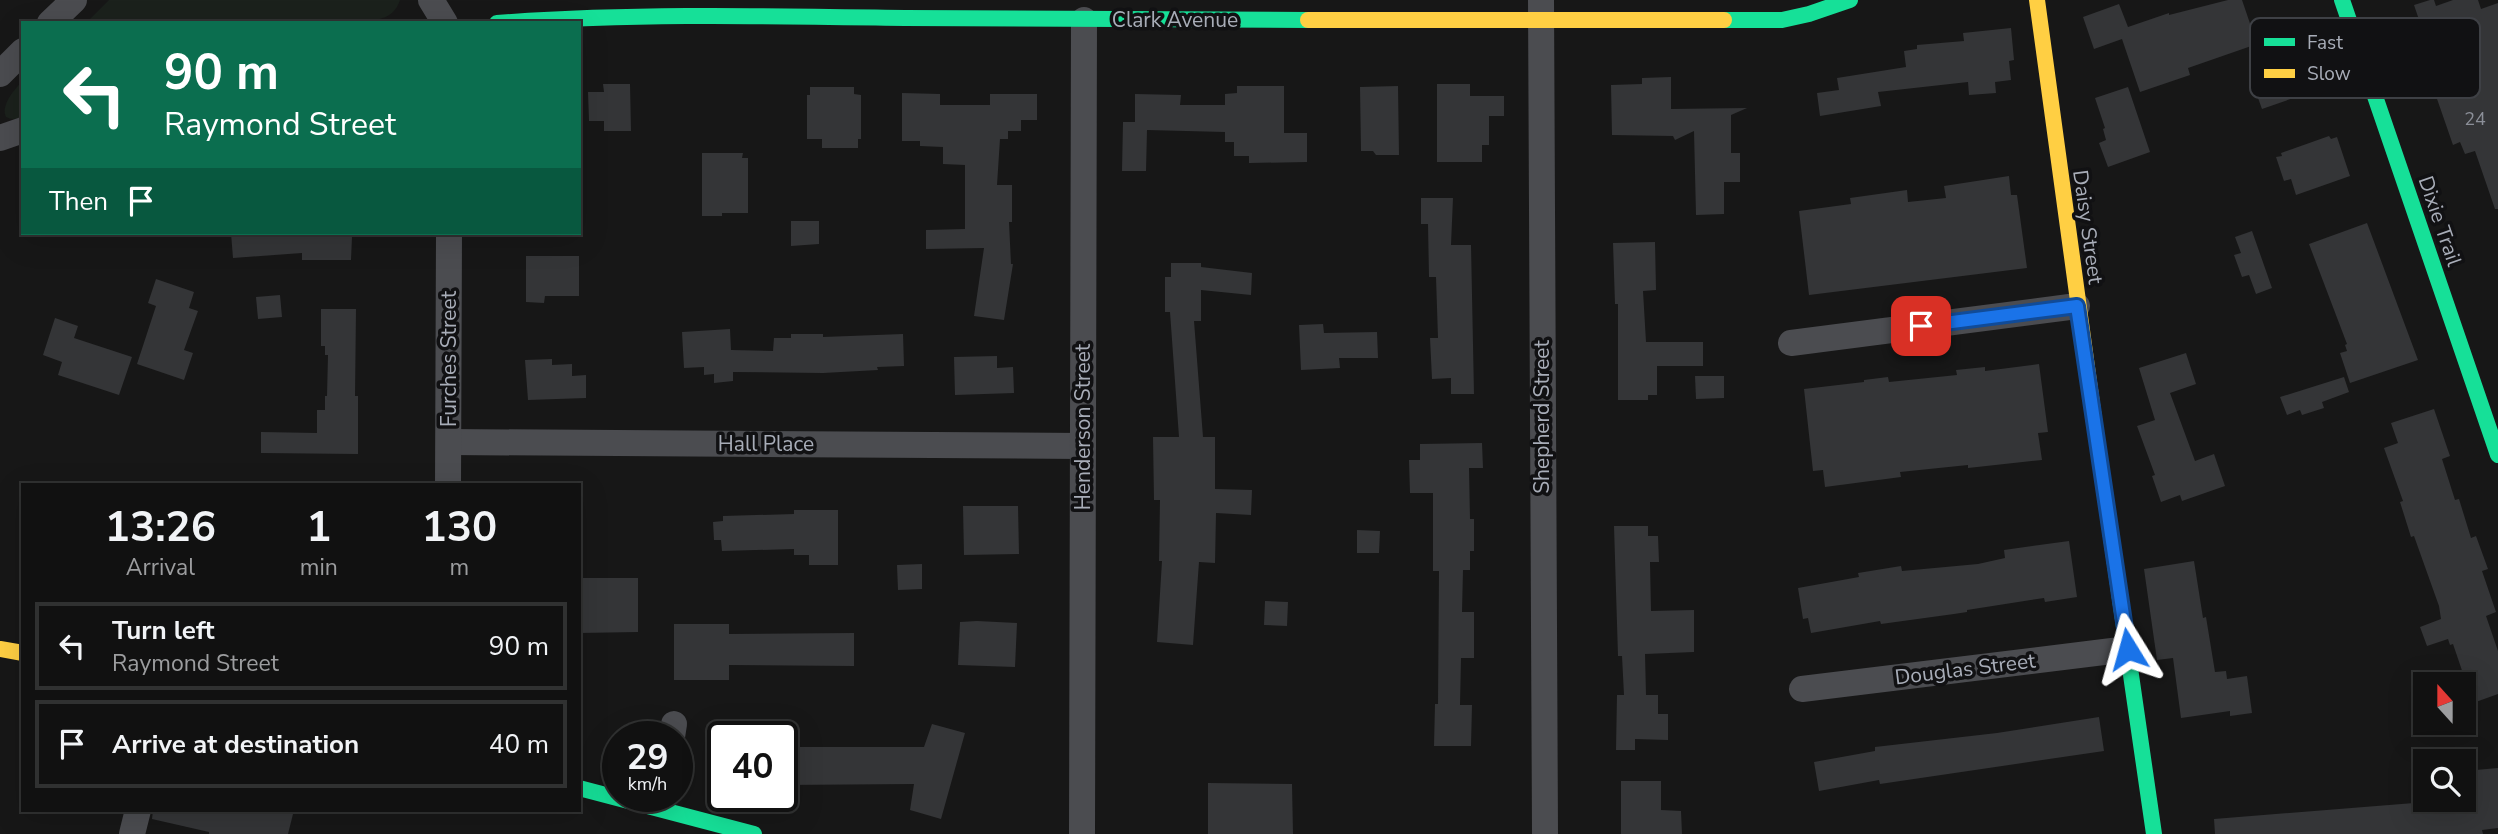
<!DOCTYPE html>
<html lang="en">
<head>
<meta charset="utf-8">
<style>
  body { margin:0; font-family:"Nunito Sans",sans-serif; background:#1e1f1f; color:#f1f3f6; height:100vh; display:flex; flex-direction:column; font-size:26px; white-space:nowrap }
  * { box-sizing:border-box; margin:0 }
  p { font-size:23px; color:#9c9d9f }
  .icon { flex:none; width:38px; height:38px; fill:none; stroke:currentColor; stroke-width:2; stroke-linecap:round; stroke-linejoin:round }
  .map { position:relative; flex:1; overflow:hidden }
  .details { position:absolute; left:21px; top:483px; width:560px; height:329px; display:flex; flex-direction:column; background:#111; border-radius:0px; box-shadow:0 7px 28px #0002,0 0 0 2px #303131 }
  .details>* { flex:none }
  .top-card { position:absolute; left:21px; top:21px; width:560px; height:214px; border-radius:0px; box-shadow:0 7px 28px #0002,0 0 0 2px #303131; background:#0b6e4f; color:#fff; overflow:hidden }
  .needle { width:46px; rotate:339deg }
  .tools { position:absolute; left:2413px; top:672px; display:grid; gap:14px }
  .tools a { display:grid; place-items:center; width:63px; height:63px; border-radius:0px; background:#111; box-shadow:0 7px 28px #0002,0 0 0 2px #303131; font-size:35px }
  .speed { position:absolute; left:602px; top:721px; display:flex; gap:14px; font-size:35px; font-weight:700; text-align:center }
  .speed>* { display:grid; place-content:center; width:91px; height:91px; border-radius:50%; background:#111; box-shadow:0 7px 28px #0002,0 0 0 2px #303131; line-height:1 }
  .speed small { font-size:18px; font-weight:400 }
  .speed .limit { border:4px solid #111; border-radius:10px; background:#fff; color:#111 }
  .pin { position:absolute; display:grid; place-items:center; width:60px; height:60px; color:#fff; margin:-30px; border-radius:14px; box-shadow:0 4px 10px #0006 }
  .me { position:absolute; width:77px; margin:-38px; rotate:352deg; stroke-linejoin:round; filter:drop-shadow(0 0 5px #0008) }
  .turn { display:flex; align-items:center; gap:24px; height:147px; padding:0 28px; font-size:32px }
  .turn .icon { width:91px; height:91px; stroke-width:2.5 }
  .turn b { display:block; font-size:49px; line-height:60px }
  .then { display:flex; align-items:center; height:66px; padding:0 28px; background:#0003; gap:14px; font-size:26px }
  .eta { display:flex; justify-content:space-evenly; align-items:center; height:119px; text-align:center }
  .eta b { font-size:42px; font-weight:700; line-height:49px }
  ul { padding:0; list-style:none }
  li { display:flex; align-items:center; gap:21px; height:88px; margin:0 14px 10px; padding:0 14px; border:4px solid #303131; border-radius:0px }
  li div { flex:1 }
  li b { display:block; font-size:26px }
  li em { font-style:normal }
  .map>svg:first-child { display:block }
  .green { fill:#1b211c }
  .building { fill:#343537 }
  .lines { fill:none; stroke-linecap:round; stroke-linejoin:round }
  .street { stroke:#4b4c50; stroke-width:26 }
  .fast { stroke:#16e098; stroke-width:16 }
  .slow { stroke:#ffcf43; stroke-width:16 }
  .route-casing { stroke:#114b97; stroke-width:18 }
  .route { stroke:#1a73e8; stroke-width:12 }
  .labels { text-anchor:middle; stroke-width:7; stroke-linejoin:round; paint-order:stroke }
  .number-label { font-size:18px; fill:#8b8f98 }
  .street-label { font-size:21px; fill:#a8adb8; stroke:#111113 }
  .key { fill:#111113; stroke:#3e4045; stroke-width:2 }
  .key-label { font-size:19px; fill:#a8adb8 }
</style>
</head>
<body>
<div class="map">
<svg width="2498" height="834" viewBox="0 0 2498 834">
  <rect width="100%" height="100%" fill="#171717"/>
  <!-- green -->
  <g class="green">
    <path d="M109,0H400C394,19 379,19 362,23H86Z"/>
    <path d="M23,81V117C17,119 11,120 6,117C0,106 15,88 23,81Z"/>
  </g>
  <!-- building -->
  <g class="building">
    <polygon points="2228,0 2242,0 2257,44 2188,68 2190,75 2140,92 2122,39 2094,49 2083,17 2119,4 2128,27 2169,13 2169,15"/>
    <polygon points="2430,0 2434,0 2436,6 2453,0 2478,0 2481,9 2498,3 2498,209 2495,209 2475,151 2465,154 2460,142 2453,145 2427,70 2435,67 2414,5"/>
    <polygon points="2011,28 2014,60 2009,61 2011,80 1995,82 1996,93 1969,95 1968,82 1878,92 1881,106 1820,116 1817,93 1839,90 1837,78 1906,67 1904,51 1917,49 1917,45 1964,41 1963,33"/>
    <polygon points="2309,52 2322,88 2262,109 2249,73"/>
    <polygon points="1671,77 1671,109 1747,108 1731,115 1731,153 1740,153 1740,182 1724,182 1724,214 1696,215 1694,131 1675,140 1673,136 1612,135 1611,85 1642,84 1642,78"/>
    <polygon points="603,84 630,84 631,131 604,131 604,121 589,121 588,92 604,92"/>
    <polygon points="1437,84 1470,84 1470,96 1504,96 1504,116 1489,116 1489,145 1482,145 1482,162 1437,162"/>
    <polygon points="1237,86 1284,86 1284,133 1307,133 1307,162 1249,163 1249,156 1234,156 1234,142 1225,142 1225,132 1147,130 1146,171 1122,171 1123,122 1135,122 1135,94 1181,95 1180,105 1225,105 1225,94 1237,93"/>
    <polygon points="1398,86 1399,155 1376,155 1373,151 1361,151 1360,87"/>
    <polygon points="810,87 854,87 854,94 861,95 861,139 858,139 858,148 822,148 822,139 807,139 807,95 810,95"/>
    <polygon points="2128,87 2150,152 2108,167 2099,143 2106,140 2103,129 2105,128 2095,98"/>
    <polygon points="902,93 940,94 940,105 990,105 990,94 1037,94 1037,120 1021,120 1021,131 1008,131 1008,139 1000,139 997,185 1012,185 1012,222 1009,222 1011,264 1013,264 1004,320 974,316 984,248 926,249 926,230 965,229 965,165 943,164 943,147 920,146 920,141 902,141"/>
    <polygon points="2329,136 2331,139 2337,137 2350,176 2296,195 2291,179 2284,181 2276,157 2282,156 2281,153"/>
    <polygon points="702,153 743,153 742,158 748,158 748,213 722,213 722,216 702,216"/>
    <polygon points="2009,176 2011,195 2017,195 2027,268 1809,295 1799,211 1851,204 1850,198 1907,190 1908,202 1946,198 1944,186"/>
    <polygon points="1421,198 1453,198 1451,245 1471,245 1474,394 1451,394 1451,378 1432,379 1430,338 1438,338 1436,277 1429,277 1428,224 1421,224"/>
    <polygon points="791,221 819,221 819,244 791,246"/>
    <polygon points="2367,223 2418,360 2350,383 2340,353 2347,351 2345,345 2347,344 2309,244"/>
    <polygon points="2252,231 2272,288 2256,294 2249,275 2242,277 2234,255 2241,253 2235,237"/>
    <polygon points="231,233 347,233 347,237 352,237 351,260 302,260 302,253 233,258"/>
    <polygon points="1655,242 1656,290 1643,291 1646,342 1703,342 1703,366 1657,366 1657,395 1648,395 1648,400 1618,400 1618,304 1615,304 1613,243"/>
    <polygon points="526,256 579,256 579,296 545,296 544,303 526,302"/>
    <polygon points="1171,263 1201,263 1201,267 1252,273 1251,295 1201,290 1201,321 1194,321 1203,437 1215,437 1215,489 1252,490 1251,515 1216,513 1215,563 1199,562 1193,645 1157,642 1162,561 1159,561 1160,500 1154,500 1153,437 1179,437 1170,312 1165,312 1165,277 1171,277"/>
    <polygon points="156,279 194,292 189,308 198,311 184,350 193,353 184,380 137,364 156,306 148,303"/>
    <polygon points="280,295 282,317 258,319 256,297"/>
    <polygon points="321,309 356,309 355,396 358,396 358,454 261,453 261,432 317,433 317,410 325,410 325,396 327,396 328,355 325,355 325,346 321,346"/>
    <polygon points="55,318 78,326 74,338 132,357 119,395 58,375 62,362 43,355"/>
    <polygon points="1323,324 1324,333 1377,332 1378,358 1339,358 1340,368 1301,370 1299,325"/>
    <polygon points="730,329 731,350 773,351 774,338 791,338 791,334 823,334 823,337 903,334 904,366 877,367 878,370 823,373 733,372 733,381 714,383 714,374 704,375 704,367 684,368 682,332"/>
    <polygon points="2186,353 2196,384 2170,393 2195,461 2214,454 2225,486 2182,501 2180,495 2161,502 2152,476 2155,475 2137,426 2155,420 2139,368"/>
    <polygon points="997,356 997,368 1013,367 1014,393 955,395 954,357"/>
    <polygon points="552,359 552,365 572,364 572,376 586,375 586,398 528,400 525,360"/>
    <polygon points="2039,364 2048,432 2038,433 2042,460 1968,468 1968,465 1900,472 1901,477 1825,487 1823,470 1813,471 1804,389 1864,382 1864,380 1888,377 1889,382 1957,375 1956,370 1985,367 1985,371"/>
    <polygon points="1695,376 1724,376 1724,398 1696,399"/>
    <polygon points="2344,377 2349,392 2322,402 2324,408 2302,415 2300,410 2287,415 2280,397"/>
    <polygon points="2434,409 2450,456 2442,459 2455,500 2459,499 2471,538 2476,536 2488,569 2482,571 2496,612 2486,616 2498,651 2498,694 2473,703 2453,644 2450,645 2448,639 2427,646 2420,627 2441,619 2439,606 2414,536 2411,537 2400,502 2403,501 2384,448 2398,443 2391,423"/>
    <polygon points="1482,443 1483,468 1469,468 1470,519 1474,519 1474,551 1470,551 1470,570 1463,570 1462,612 1474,612 1474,658 1461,658 1460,705 1472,705 1471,746 1434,746 1435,704 1438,704 1439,571 1433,571 1433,493 1410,493 1409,460 1420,460 1420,444"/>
    <polygon points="963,506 1018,506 1019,554 964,555"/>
    <polygon points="794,510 838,510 838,565 809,565 809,555 794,555 794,549 722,551 721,540 714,540 713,522 723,521 723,516 794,514"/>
    <polygon points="1614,526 1648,526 1648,536 1658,536 1659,562 1650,562 1651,611 1694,610 1694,652 1645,654 1646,695 1658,695 1658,714 1668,714 1668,740 1635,739 1635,750 1616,750 1617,695 1624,695 1622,656 1618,656"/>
    <polygon points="1357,530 1380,531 1379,553 1357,553"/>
    <polygon points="2069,541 2077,597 2045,602 2044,598 1967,610 1967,612 1954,614 1881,624 1880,621 1811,633 1808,618 1803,619 1798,588 1859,577 1858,573 1901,566 1902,571 1978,564 2005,558 2004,550"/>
    <polygon points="2194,561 2203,618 2206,617 2215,672 2226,671 2227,679 2247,676 2252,713 2230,716 2230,711 2181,718 2173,658 2157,660 2144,569"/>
    <polygon points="922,564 922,589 898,590 897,565"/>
    <polygon points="579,578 638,578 638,632 579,633"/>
    <polygon points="1265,601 1288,602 1287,626 1264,625"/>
    <polygon points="977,621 1017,623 1015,667 958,665 960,622"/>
    <polygon points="674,624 729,624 729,634 854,633 854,666 729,665 729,680 674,680"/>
    <polygon points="2099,717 2104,751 1880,784 1879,780 1819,791 1814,762 1875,751 1875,747 1997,733"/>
    <polygon points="932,724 965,733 941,819 910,810 914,784 782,785 782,747 924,747"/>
    <polygon points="2498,768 2498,828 2482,830 2483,834 2215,834 2214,819 2414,803 2414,800 2464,800 2464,771"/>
    <polygon points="1621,781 1661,781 1661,810 1681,811 1682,834 1621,834"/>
    <polygon points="1208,783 1292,784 1293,834 1208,834"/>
    <polygon points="153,810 294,810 288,834 209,834 209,832 152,819"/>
  </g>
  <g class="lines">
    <!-- street -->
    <g class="street">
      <polyline points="431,0 445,23"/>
      <polyline points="1541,0 1545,834"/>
      <polyline points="50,23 74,0"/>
      <polyline points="0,74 23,51"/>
      <polyline points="0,138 23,130"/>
      <polyline points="1791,343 2077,306"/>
      <polyline points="449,442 1083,446"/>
      <polyline points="448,485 449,233"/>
      <polyline points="1802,689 2128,649"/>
      <polyline points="672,737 674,724"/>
      <polyline points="132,834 138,810"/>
      <polyline points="1082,834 1084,20"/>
    </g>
    <!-- fast -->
    <g class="fast">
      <polyline points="2342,0 2498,455"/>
      <polyline points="1724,20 1782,20 1809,14 1850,0"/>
      <path d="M497,23C633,13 769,16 905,18C1039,19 1173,20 1308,20"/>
      <polyline points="2096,433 2154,834"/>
      <polyline points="579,788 754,834"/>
    </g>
    <!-- slow -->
    <g class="slow">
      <polyline points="2037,0 2096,433"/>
      <polyline points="1308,20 1724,20"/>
      <polyline points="0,649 23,653"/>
    </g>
  </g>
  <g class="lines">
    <!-- route casing -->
    <g class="route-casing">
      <polyline id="route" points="1921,326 2077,306 2128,649"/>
    </g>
    <!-- route -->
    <use href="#route" class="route"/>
  </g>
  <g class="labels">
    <!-- number labels -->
    <g class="number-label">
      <text x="2475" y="125">24</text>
    </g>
    <!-- street labels -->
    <g class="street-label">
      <text x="1175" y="27">Clark Avenue</text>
      <text transform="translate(2440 221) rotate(71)" y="7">Dixie Trail</text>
      <text transform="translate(2088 227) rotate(82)" y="7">Daisy Street</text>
      <text transform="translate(449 359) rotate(-90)" y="7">Furches Street</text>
      <text transform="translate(1542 417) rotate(-90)" y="7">Shepherd Street</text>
      <text transform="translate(1083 427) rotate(-90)" y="7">Henderson Street</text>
      <text x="766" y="451">Hall Place</text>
      <text transform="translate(1965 669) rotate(-7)" y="7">Douglas Street</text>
    </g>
  </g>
  <!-- legend -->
  <rect x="2250" y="18" width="230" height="80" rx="10" class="key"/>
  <rect x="2264" y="38" width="31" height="8" fill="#16e098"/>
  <rect x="2264" y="69" width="31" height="9" fill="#ffcf43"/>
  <g class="key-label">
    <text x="2307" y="49">Fast</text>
    <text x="2307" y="80">Slow</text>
  </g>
</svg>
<div class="tools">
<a><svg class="needle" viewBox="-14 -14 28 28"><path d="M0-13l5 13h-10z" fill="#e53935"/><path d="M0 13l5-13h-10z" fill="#9c9d9f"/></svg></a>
<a><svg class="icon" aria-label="search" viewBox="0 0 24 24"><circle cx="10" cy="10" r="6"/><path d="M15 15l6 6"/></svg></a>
</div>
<div class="speed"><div>29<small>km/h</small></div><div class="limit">40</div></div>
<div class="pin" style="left:1921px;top:326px;background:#d93025"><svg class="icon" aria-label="arrive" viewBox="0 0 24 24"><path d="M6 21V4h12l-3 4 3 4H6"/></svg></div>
<svg class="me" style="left:2128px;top:649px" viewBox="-20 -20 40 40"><path d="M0-17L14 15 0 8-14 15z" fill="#1a73e8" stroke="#fff" stroke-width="4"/></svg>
<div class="top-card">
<div class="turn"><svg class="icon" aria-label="left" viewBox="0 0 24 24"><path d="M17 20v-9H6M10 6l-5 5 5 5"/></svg><div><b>90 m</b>Raymond Street</div></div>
<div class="then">Then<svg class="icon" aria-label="arrive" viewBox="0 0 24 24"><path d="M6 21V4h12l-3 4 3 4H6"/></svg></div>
</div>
<section class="details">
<div class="eta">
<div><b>13:26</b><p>Arrival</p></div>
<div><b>1</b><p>min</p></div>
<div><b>130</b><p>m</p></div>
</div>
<ul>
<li><svg class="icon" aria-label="left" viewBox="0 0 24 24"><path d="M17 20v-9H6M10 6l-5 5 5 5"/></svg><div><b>Turn left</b><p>Raymond Street</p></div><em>90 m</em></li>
<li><svg class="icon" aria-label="arrive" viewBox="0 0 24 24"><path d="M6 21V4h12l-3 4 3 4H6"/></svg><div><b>Arrive at destination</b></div><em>40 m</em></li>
</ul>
</section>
</div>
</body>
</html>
